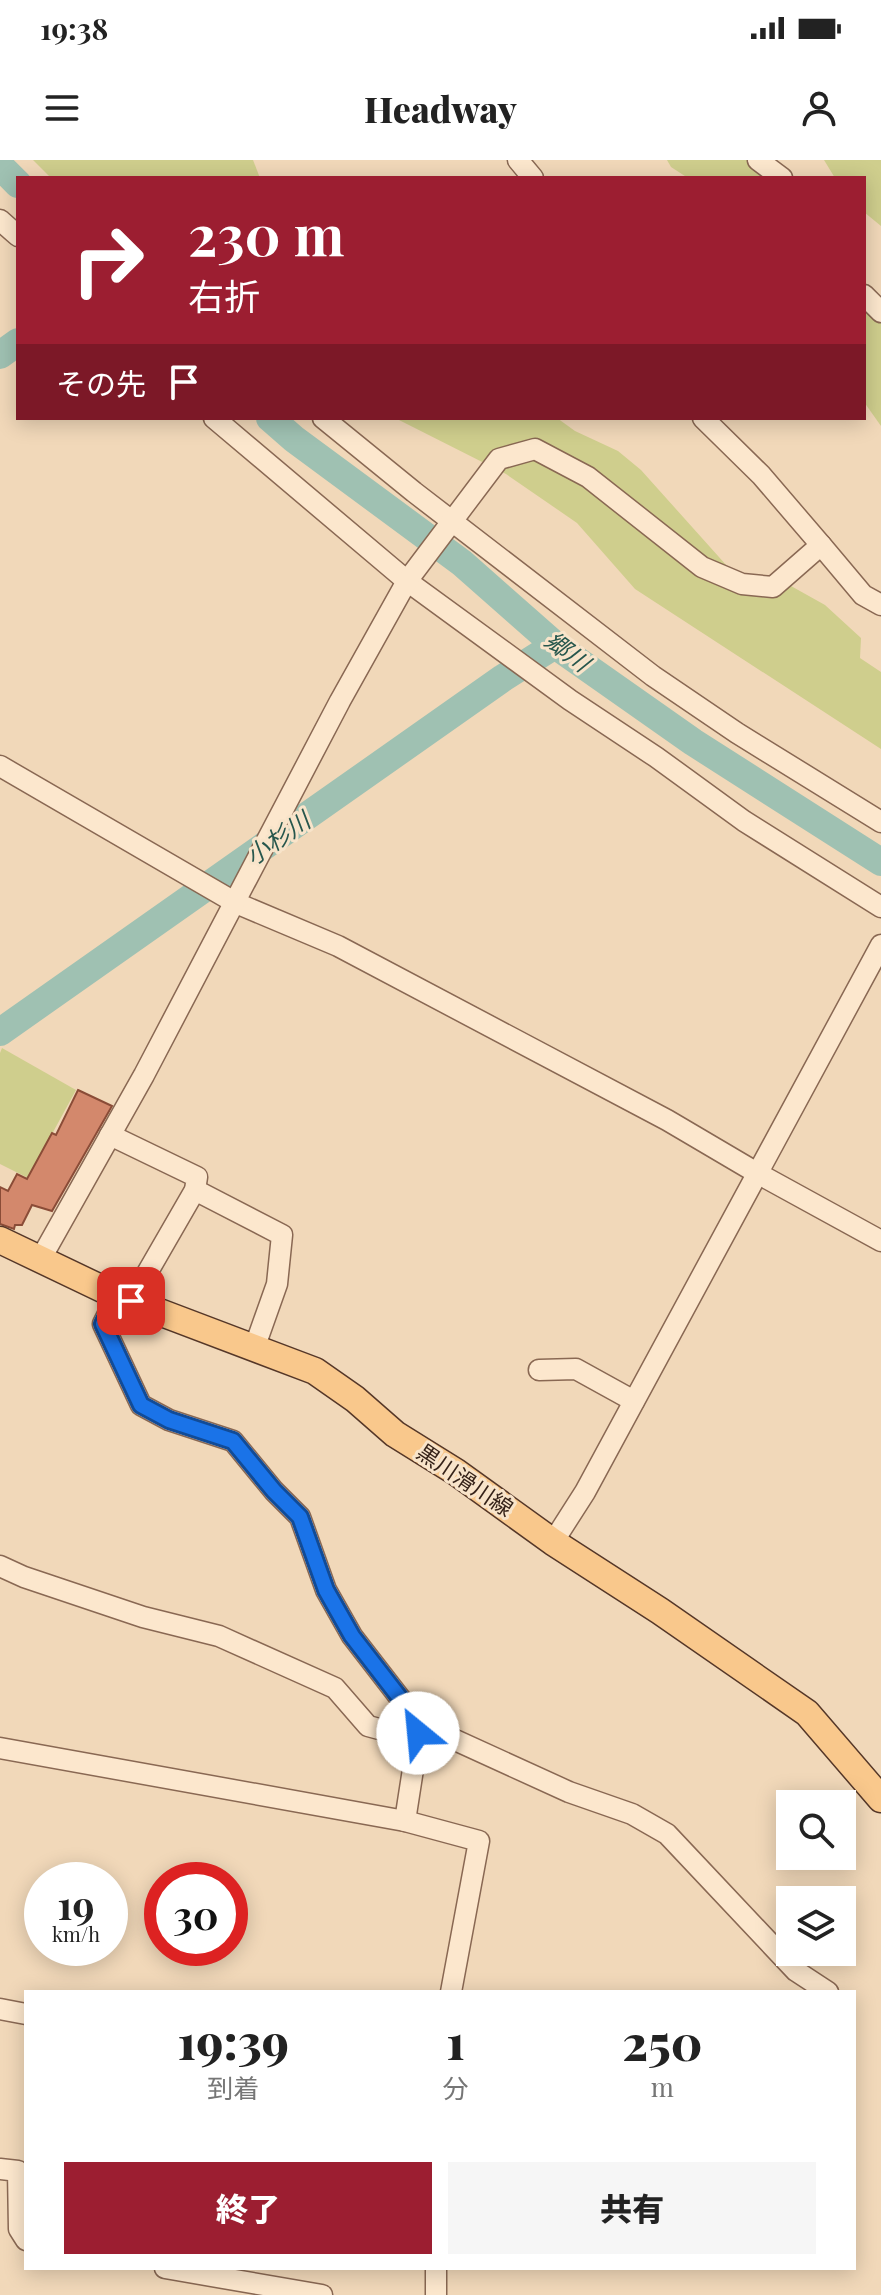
<!DOCTYPE html>
<html lang="ja">
<head>
<meta charset="utf-8">
<style>
  body { margin:0; font-family:"Playfair Display","Noto Sans JP",serif; background:#f6f6f6; color:#222; height:100vh; display:flex; flex-direction:column; font-size:30px; white-space:nowrap }
  * { box-sizing:border-box; margin:0 }
  p { font-size:26px; color:#767676 }
  .icon { flex:none; width:44px; height:44px; fill:none; stroke:currentColor; stroke-width:2; stroke-linecap:round; stroke-linejoin:round }
  .map { position:relative; flex:1; overflow:hidden }
  .details { position:absolute; left:24px; top:1830px; width:832px; height:280px; display:flex; flex-direction:column; background:#fff; border-radius:0px; box-shadow:0 4px 20px #0003 }
  .details>* { flex:none }
  .top-card { position:absolute; left:16px; top:16px; width:850px; height:244px; border-radius:0px; box-shadow:0 4px 20px #0003; background:#9c1e31; color:#fff; overflow:hidden }
  .buttons { position:absolute; left:776px; top:1630px; display:grid; gap:16px }
  .buttons a { display:grid; place-items:center; width:80px; height:80px; border-radius:0px; background:#fff; box-shadow:0 4px 20px #0003; font-size:40px }
  .speed { position:absolute; left:24px; top:1702px; display:flex; gap:16px; font-size:40px; font-weight:700; text-align:center }
  .speed>* { display:grid; place-content:center; width:104px; height:104px; border-radius:50%; background:#fff; box-shadow:0 4px 20px #0003; line-height:1 }
  .speed small { font-size:20px; font-weight:400 }
  .speed .limit { border:12px solid #d22; background:#fff; color:#111 }
  .pin { position:absolute; display:grid; place-items:center; width:68px; height:68px; color:#fff; margin:-34px; border-radius:16px; box-shadow:0 4px 12px #0006 }
  .me { position:absolute; width:88px; margin:-44px; rotate:332deg; stroke-linejoin:round; filter:drop-shadow(0 0 6px #0008) }
  .turn { display:flex; align-items:center; gap:28px; height:168px; padding:0 40px; font-size:36px }
  .turn .icon { width:104px; height:104px; stroke-width:2.5 }
  .turn b { display:block; font-size:56px; line-height:68px }
  .then { display:flex; align-items:center; height:76px; padding:0 40px; background:#0003; gap:16px; font-size:30px }
  .eta { display:flex; justify-content:space-evenly; align-items:center; height:136px; text-align:center }
  .eta b { font-size:48px; font-weight:800; line-height:56px }
  .action { display:flex; gap:16px; margin-top:auto; padding:16px 40px }
  .action a { flex:1; height:92px; border-radius:0px; background:#9c1e31; color:#fff; font-size:32px; font-weight:800; line-height:92px; text-align:center }
  .action a+a { background:#f6f6f6; color:#222 }
  .status { display:flex; justify-content:space-between; align-items:center; height:56px; padding:0 40px; background:#fff; direction:ltr }
  .status svg { height:22px; fill:currentColor }
  header { display:flex; justify-content:space-between; align-items:center; height:104px; padding:0 40px; background:#fff; font-size:36px; font-weight:800 }
  .map>svg:first-child { display:block }
  .green { fill:#cfce8d }
  .lines { fill:none; stroke-linecap:round; stroke-linejoin:round }
  .river { stroke:#9fc1b2; stroke-width:28 }
  .building { fill:#d3886c; stroke:#8a4c37; stroke-width:2 }
  .minor-casing { stroke:#896853; stroke-width:23 }
  .major-casing { stroke:#553728; stroke-width:29 }
  .minor { stroke:#fce7cd; stroke-width:20 }
  .major { stroke:#f9c88c; stroke-width:26 }
  .route-casing { stroke:#114b97; stroke-width:20 }
  .route { stroke:#1a73e8; stroke-width:14 }
  .labels { text-anchor:middle; stroke-width:6; stroke-linejoin:round; paint-order:stroke }
  .street-label { font-size:22px; fill:#362319; stroke:#f8e4ca }
  .water-label { font-size:24px; font-style:italic; fill:#27574d; stroke:#f8e4ca }
</style>
</head>
<body>
<div class="status"><b>19:38</b><svg viewBox="0 0 49 12"><path d="M0 12V9h3v3zM5 12V6h3v6zM10 12V3h3v9zM15 12V0h3v12zM26 1h20v11H26zM47 4h2v5h-2z"/></svg></div>
<header><svg class="icon" aria-label="menu" viewBox="0 0 24 24"><path d="M4 6h16M4 12h16M4 18h16"/></svg>Headway<svg class="icon" aria-label="person" viewBox="0 0 24 24"><circle cx="12" cy="8" r="4"/><path d="M4 21q1-7 8-7t8 7"/></svg></header>
<div class="map">
<svg width="881" height="2135" viewBox="0 0 881 2135">
  <rect width="100%" height="100%" fill="#f1d8b9"/>
  <!-- green -->
  <g class="green">
    <polygon points="33,0 253,0 260,18 51,18"/>
    <polygon points="667,0 772,0 785,18 688,18 671,7"/>
    <polygon points="824,0 881,0 881,66 864,52 864,18 835,18"/>
    <polygon points="864,139 881,157 881,266 864,242"/>
    <polygon points="395,258 557,258 575,271 618,291 641,310 753,435 791,426 825,445 861,478 860,498 881,512 881,589 635,429 577,363 506,314"/>
    <polygon points="2,888 76,930 28,1018 0,1004 0,893"/>
  </g>
  <g class="lines">
    <!-- river -->
    <g class="river">
      <polyline points="0,6 18,24"/>
      <polyline points="0,195 18,182"/>
      <polyline points="270,258 294,279 462,403 555,485 693,582 881,702"/>
      <polyline points="0,872 503,518 555,485"/>
    </g>
  </g>
  <!-- building -->
  <polygon class="building" points="78,930 112,946 52,1051 32,1045 22,1065 15,1065 14,1069 0,1064 0,1027 8,1031 17,1014 27,1019 52,973 56,975"/>
  <g class="lines">
    <!-- minor casing -->
    <g class="minor-casing">
      <g id="minor">
        <polyline points="518,0 533,18"/>
        <polyline points="758,0 782,18"/>
        <polyline points="0,60 18,76"/>
        <polyline points="864,135 881,152"/>
        <polyline points="214,258 407,421 570,540 656,597 744,661 881,747"/>
        <polyline points="323,258 414,332 653,516 737,573 881,662"/>
        <polyline points="821,385 863,435 881,445"/>
        <polyline points="0,606 236,743 338,786 667,960 757,1013 881,1081"/>
        <polyline points="110,975 197,1017 195,1030 131,1141"/>
        <polyline points="195,1030 282,1075 277,1124 255,1186"/>
        <polyline points="40,1100 144,915 340,541 407,421 499,299 535,289 588,317 702,407 742,424 773,427 821,385 761,315 703,258"/>
        <polyline points="117,1136 103,1164 141,1245 169,1260 233,1281 274,1331 300,1357 326,1430 352,1476 420,1564 405,1661"/>
        <polyline points="539,1210 576,1209 634,1241"/>
        <polyline points="553,1382 585,1332 881,785"/>
        <polyline points="0,1406 24,1417 143,1457 219,1476 335,1528 368,1566 394,1573 418,1573"/>
        <polyline points="420,1564 569,1632 632,1654 667,1674 796,1811 828,1832"/>
        <polyline points="0,1588 405,1661 479,1681 451,1832"/>
        <polyline points="0,1849 26,1854"/>
        <polyline points="0,2009 18,2011 19,2069 26,2080"/>
        <polyline points="165,2108 322,2135"/>
        <polyline points="436,2135 436,2108"/>
      </g>
    </g>
    <!-- major casing -->
    <g class="major-casing">
      <polyline id="major" points="0,1080 117,1136 315,1211 355,1239 395,1274 456,1312 553,1382 660,1451 807,1553 881,1639"/>
    </g>
    <!-- minor -->
    <use href="#minor" class="minor"/>
    <!-- major -->
    <use href="#major" class="major"/>
  </g>
  <g class="lines">
    <!-- route casing -->
    <g class="route-casing">
      <polyline id="route" points="131,1141 117,1136 103,1164 141,1245 169,1260 233,1281 274,1331 300,1357 326,1430 352,1476 420,1564 418,1573"/>
    </g>
    <!-- route -->
    <use href="#route" class="route"/>
  </g>
  <g class="labels">
    <!-- street labels -->
    <g class="street-label">
      <text transform="translate(465 1320) rotate(34)" y="8">黒川滑川線</text>
    </g>
    <!-- water labels -->
    <g class="water-label">
      <text transform="translate(567 492) rotate(37)" y="8">郷川</text>
      <text transform="translate(278 679) rotate(-35)" y="8">小杉川</text>
    </g>
  </g>
</svg>
<div class="buttons">
<a><svg class="icon" aria-label="search" viewBox="0 0 24 24"><circle cx="10" cy="10" r="6"/><path d="M15 15l6 6"/></svg></a>
<a><svg class="icon" aria-label="layers" viewBox="0 0 24 24"><path d="M12 4l9 5-9 5-9-5zM3 14l9 5 9-5"/></svg></a>
</div>
<div class="speed"><div>19<small>km/h</small></div><div class="limit">30</div></div>
<div class="pin" style="left:131px;top:1141px;background:#d93025"><svg class="icon" aria-label="arrive" viewBox="0 0 24 24"><path d="M6 21V4h12l-3 4 3 4H6"/></svg></div>
<svg class="me" style="left:418px;top:1573px" viewBox="-20 -20 40 40"><circle r="19" fill="#fff"/><path d="M0-13L10 11 0 6-10 11z" fill="#1a73e8"/></svg>
<div class="top-card">
<div class="turn"><svg class="icon" aria-label="right" viewBox="0 0 24 24"><path d="M7 20v-9h11M14 6l5 5-5 5"/></svg><div><b>230 m</b>右折</div></div>
<div class="then">その先<svg class="icon" aria-label="arrive" viewBox="0 0 24 24"><path d="M6 21V4h12l-3 4 3 4H6"/></svg></div>
</div>
<section class="details">
<div class="eta">
<div><b>19:39</b><p>到着</p></div>
<div><b>1</b><p>分</p></div>
<div><b>250</b><p>m</p></div>
</div>
<div class="action"><a>終了</a><a>共有</a></div>
</section>
</div>
</body>
</html>
